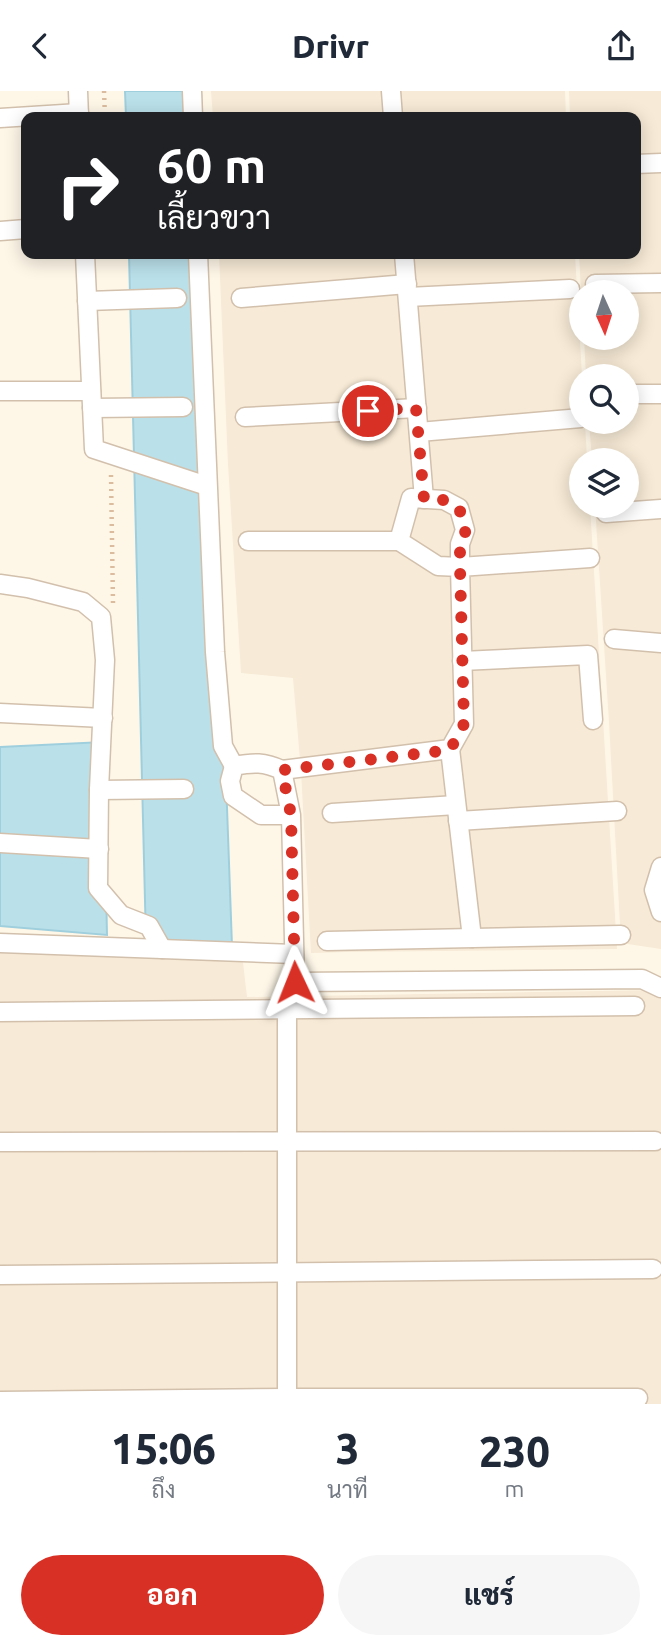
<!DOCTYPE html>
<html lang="th">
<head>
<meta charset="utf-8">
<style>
  body { margin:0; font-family:Ubuntu,Sarabun,sans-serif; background:#f6f6f7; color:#1f2937; height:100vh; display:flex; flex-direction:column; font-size:26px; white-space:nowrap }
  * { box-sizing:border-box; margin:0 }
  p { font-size:23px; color:#747a83 }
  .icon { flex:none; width:38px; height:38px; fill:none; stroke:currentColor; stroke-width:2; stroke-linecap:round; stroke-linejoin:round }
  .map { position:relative; height:1313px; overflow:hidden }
  .details { display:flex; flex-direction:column; background:#fff; flex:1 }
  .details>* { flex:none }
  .hud { position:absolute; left:21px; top:21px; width:620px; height:147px; border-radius:14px; box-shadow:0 4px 18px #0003; background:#202124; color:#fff; overflow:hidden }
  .needle { width:46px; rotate:177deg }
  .fabs { position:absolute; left:569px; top:189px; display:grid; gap:14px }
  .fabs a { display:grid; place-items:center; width:70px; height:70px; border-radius:50%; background:#fff; box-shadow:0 4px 18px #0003; font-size:35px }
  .pin { position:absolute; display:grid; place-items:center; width:60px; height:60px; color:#fff; margin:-30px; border:4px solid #fff; border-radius:50%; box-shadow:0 2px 7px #0007 }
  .me { position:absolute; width:77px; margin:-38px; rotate:358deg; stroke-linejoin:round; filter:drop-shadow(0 0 5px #0008) }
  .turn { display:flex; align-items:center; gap:24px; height:147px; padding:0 21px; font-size:32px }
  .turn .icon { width:91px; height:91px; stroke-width:2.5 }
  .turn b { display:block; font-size:49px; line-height:60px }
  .eta { display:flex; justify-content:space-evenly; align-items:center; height:119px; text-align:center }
  .eta b { font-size:42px; font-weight:800; line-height:49px }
  .action { display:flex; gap:14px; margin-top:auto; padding:14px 21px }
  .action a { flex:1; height:80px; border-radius:42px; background:#d93025; color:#fff; font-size:28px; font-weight:800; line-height:80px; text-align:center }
  .action a+a { background:#f6f6f7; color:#1f2937 }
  header { display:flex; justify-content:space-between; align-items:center; height:91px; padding:0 21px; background:#fff; font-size:32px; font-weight:800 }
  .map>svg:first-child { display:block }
  .residential { fill:#f7ead6 }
  .water { fill:#bae0ea; stroke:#9fcfdd; stroke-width:2 }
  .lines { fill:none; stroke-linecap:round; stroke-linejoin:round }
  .minor-casing { stroke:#d2c0ac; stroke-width:21 }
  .path { stroke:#dcbc9f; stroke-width:4.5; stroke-dasharray:2 5; stroke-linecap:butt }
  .minor { stroke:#fff; stroke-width:18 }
  .route { stroke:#d93025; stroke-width:12; stroke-dasharray:0 21.6 }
</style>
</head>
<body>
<header><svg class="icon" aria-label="back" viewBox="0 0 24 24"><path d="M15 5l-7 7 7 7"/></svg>Drivr<svg class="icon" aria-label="share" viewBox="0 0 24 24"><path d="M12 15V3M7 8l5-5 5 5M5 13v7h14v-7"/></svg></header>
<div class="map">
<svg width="661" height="1313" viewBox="0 0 661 1313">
  <rect width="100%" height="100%" fill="#fef7e8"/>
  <!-- residential -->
  <g class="residential">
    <polygon points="211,0 565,0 566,26 213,26"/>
    <polygon points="569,0 661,0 661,858 621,852 609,631 595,415 626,415 626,369 592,369 589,331 626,331 626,285 586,285 584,247 626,247 626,201 581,201 579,163 635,163 635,26 570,26"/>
    <polygon points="219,163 575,163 582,285 581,331 585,331 587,369 581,369 581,415 590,415 617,858 347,861 311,862 301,680 293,587 241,582 228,373"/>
    <polygon points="0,854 242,863 247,906 661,899 661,1313 0,1313"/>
  </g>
  <!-- water -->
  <g class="water">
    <polygon points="125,0 201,0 202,26 126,26"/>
    <polygon points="129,163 207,163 232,855 146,850"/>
    <polygon points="103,651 107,844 0,835 0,656"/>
  </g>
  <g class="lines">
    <!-- minor casing -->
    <g class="minor-casing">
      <g id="minor">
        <polyline points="78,0 79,26"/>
        <polyline points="192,0 193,26"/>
        <polyline points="391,0 393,26"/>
        <polyline points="0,27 79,22"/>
        <polyline points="635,73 661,72"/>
        <polyline points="0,140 26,138"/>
        <polyline points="85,163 94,358 207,395"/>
        <polyline points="198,163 215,561 223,655 234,675"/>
        <polyline points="404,163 424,408"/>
        <polyline points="595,193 661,192"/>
        <polyline points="408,206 570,198"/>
        <polyline points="241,207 407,193"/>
        <polyline points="87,210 177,207"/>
        <polyline points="0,300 91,300"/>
        <polyline points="626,303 661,303"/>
        <polyline points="92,317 183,316"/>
        <polyline points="245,326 417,317"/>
        <polyline points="419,341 581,327"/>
        <polyline points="606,422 661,418"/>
        <polyline points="248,450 399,450"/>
        <polyline points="0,493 28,497 83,511 101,526 105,569 99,699 98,797 121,824 149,835 162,858"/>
        <polyline points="614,548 661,552"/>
        <polyline points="462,570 588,564 593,629"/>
        <polyline points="0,622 103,627"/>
        <polyline points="450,658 472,847"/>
        <polyline points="282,679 450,658 464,633 460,476 438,475 399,450 411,407 444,409 459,417 465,439 460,453 460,476 590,467"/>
        <polyline points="99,699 184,698"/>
        <polyline points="332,722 456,714"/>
        <path d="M291,724H261L233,705L230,690L234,675C254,671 264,671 282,679L291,724L295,891L642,888L661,897"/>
        <polyline points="458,730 617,720"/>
        <polyline points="0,752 99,758"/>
        <polyline points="661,776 654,799 661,821"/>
        <polyline points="327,850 621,844"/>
        <polyline points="0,852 294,863"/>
        <polyline points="0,921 635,915"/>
        <polyline points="0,1051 655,1050"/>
        <polyline points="0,1184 653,1178"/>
        <polyline points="0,1310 287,1307 638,1307"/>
        <polyline points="287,1313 287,918"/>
      </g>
    </g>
    <!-- path -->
    <g class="path">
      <polyline points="104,0 105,26"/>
      <polyline points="111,384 113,512"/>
    </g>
    <!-- minor -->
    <use href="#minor" class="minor"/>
  </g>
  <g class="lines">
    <!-- route -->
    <polyline class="route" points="295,891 291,724 282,679 450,659 464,633 460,476 460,453 466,439 459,417 444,409 424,408 416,317 368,320"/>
  </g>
</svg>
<div class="fabs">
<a><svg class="needle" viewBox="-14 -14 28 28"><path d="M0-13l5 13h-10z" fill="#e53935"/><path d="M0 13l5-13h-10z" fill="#747a83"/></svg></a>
<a><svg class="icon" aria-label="search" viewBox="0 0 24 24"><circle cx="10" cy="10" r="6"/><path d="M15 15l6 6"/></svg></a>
<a><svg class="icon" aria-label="layers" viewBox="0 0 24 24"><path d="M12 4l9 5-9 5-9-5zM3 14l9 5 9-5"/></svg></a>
</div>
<div class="pin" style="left:368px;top:320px;background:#d93025"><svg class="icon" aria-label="arrive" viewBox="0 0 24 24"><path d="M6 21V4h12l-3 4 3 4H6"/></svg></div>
<svg class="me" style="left:295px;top:891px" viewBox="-20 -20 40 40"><path d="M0-17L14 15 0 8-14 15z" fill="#d93025" stroke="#fff" stroke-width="4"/></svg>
<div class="hud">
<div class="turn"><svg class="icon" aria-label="right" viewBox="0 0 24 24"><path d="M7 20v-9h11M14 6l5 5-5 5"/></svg><div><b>60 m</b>เลี้ยวขวา</div></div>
</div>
</div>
<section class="details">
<div class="eta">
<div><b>15:06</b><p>ถึง</p></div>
<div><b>3</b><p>นาที</p></div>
<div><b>230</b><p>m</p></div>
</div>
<div class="action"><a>ออก</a><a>แชร์</a></div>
</section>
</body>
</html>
